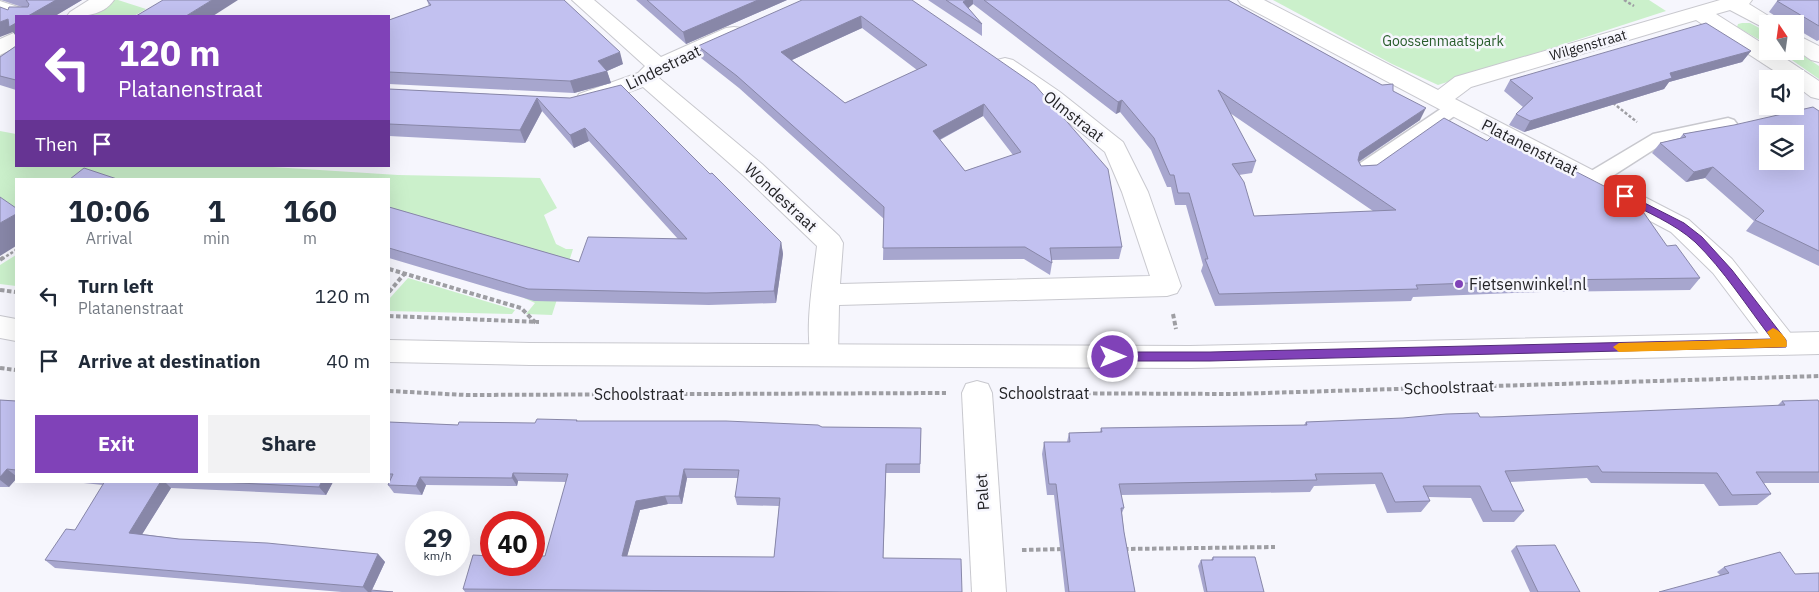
<!DOCTYPE html>
<html lang="en">
<head>
<meta charset="utf-8">
<style>
  body { margin:0; font-family:"IBM Plex Sans",sans-serif; background:#f2f2f3; color:#1f2937; height:100vh; display:flex; flex-direction:column; font-size:19px; white-space:nowrap }
  * { box-sizing:border-box; margin:0 }
  p { font-size:16px; color:#747a83 }
  .icon { flex:none; width:28px; height:28px; fill:none; stroke:currentColor; stroke-width:2; stroke-linecap:round; stroke-linejoin:round }
  .map { position:relative; flex:1; overflow:hidden }
  .panel { position:absolute; left:15px; top:178px; width:375px; height:305px; display:flex; flex-direction:column; background:#fff; border-radius:0px; box-shadow:0 5px 20px #0002 }
  .panel>* { flex:none }
  .guide { position:absolute; left:15px; top:15px; width:375px; height:152px; border-radius:0px; box-shadow:0 5px 20px #0002; background:#8042b8; color:#fff; overflow:hidden }
  .needle { width:32px; rotate:347deg }
  .tools { position:absolute; left:1759px; top:15px; display:grid; gap:10px }
  .tools a { display:grid; place-items:center; width:45px; height:45px; border-radius:0px; background:#fff; box-shadow:0 5px 20px #0002; font-size:25px }
  .speed { position:absolute; left:405px; top:511px; display:flex; gap:10px; font-size:25px; font-weight:700; text-align:center }
  .speed>* { display:grid; place-content:center; width:65px; height:65px; border-radius:50%; background:#fff; box-shadow:0 5px 20px #0002; line-height:1 }
  .speed small { font-size:12px; font-weight:400 }
  .speed .limit { border:8px solid #d22; background:#fff; color:#111 }
  .pin { position:absolute; display:grid; place-items:center; width:42px; height:42px; color:#fff; margin:-21px; border-radius:10px; box-shadow:0 2px 8px #0006 }
  .me { position:absolute; width:55px; margin:-28px; rotate:90deg; stroke-linejoin:round; filter:drop-shadow(0 0 4px #0008) }
  .turn { display:flex; align-items:center; gap:18px; height:105px; padding:0 20px; font-size:22px }
  .turn .icon { width:65px; height:65px; stroke-width:2.5 }
  .turn b { display:block; font-size:35px; line-height:42px }
  .then { display:flex; align-items:center; height:48px; padding:0 20px; background:#0003; gap:10px; font-size:19px }
  .eta { display:flex; justify-content:space-evenly; align-items:center; height:85px; text-align:center }
  .eta b { font-size:30px; font-weight:700; line-height:35px }
  .primary-button { display:flex; gap:10px; margin-top:auto; padding:10px 20px }
  .primary-button a { flex:1; height:58px; border-radius:0px; background:#8042b8; color:#fff; font-size:20px; font-weight:700; line-height:58px; text-align:center }
  .primary-button a+a { background:#f2f2f3; color:#1f2937 }
  ul { padding:0; list-style:none }
  li { display:flex; align-items:center; gap:15px; height:65px; padding:0 20px }
  li div { flex:1 }
  li b { display:block; font-size:19px }
  li em { font-style:normal }
  .map>svg:first-child { display:block }
  .green { fill:#cbf0cb }
  .lines { fill:none; stroke-linecap:round; stroke-linejoin:round }
  .service-casing { stroke:#c8c8ce; stroke-width:3 }
  .minor-casing { stroke:#c8c8ce; stroke-width:2 }
  .tertiary-casing { stroke:#c8c8ce; stroke-width:2 }
  .path-far1 { stroke:#9e9ea3; stroke-width:2.5; stroke-dasharray:3 2; stroke-linecap:butt }
  .path { stroke:#9e9ea3; stroke-width:4; stroke-dasharray:4.5 2.5; stroke-linecap:butt }
  .service { fill:#fff; fill-rule:evenodd }
  .minor { fill:#fff; fill-rule:evenodd }
  .tertiary { fill:#fff; fill-rule:evenodd }
  .wall { fill:#a7a6ce; fill-rule:evenodd }
  .shaded-wall { fill:#8887a8 }
  .building { fill:#c2c1f0; stroke:#8887a8; fill-rule:evenodd }
  .route { fill:#8042b8; stroke:#532b78 }
  .slow { fill:#f59e0b }
  .poi-dot { fill:#8042b8; stroke:#f6f6fd; stroke-width:2 }
  .labels { text-anchor:middle; stroke-width:5; stroke-linejoin:round; paint-order:stroke }
  .far-park-label { font-size:14px; fill:#285c2b; stroke:#f6f6fd }
  .far-street-label { font-size:14px; fill:#242427; stroke:#f6f6fd }
  .street-label { font-size:16px; fill:#242427; stroke:#f6f6fd }
  .poi-label { font-size:16px; fill:#242427; stroke:#f6f6fd; text-anchor:start }
</style>
</head>
<body>
<div class="map">
<svg width="1819" height="592" viewBox="0 0 1819 592">
  <rect width="100%" height="100%" fill="#f6f6fd"/>
  <!-- green -->
  <g class="green">
    <polygon points="110,0 118,0 146,9 134,16 83,16"/>
    <polygon points="1273,0 1649,0 1666,11 1438,85 1392,64"/>
    <polygon points="1742,23 1750,23 1767,32 1767,44 1737,27 1738,24"/>
    <polygon points="1795,50 1819,66 1819,79 1779,51"/>
    <polygon points="0,131 16,134 16,166 257,166 398,175 540,178 557,208 544,215 556,244 566,249 573,249 552,315 526,314 535,303 524,298 551,265 389,218 389,179 16,179 16,216 0,204"/>
    <polygon points="16,255 16,286 0,284 0,265"/>
    <polygon points="408,278 515,310 512,314 389,311 389,299"/>
  </g>
  <g class="lines">
    <!-- service casing -->
    <g class="service-casing">
      <g id="service">
        <polygon points="1454,102 1460,104 1463,108 1460,112 1370,176 1363,177 1356,176 1354,171 1356,166 1448,104"/>
        <polygon points="1728,118 1734,120 1737,124 1734,128 1664,143 1600,184 1593,185 1586,184 1583,179 1586,174 1653,134"/>
      </g>
    </g>
    <!-- minor casing -->
    <g class="minor-casing">
      <g id="minor">
        <path d="M89,0H114C103,16 84,16 67,16L70,12Z"/>
        <path d="M572,0H594L661,57L726,28L734,27L742,28L745,33L742,38L666,71L659,78L762,164L839,236L843,243L840,284L1150,276L1122,192L1105,152L1044,102L997,70L994,65L997,60L1005,58L1013,60L1060,92L1123,142L1148,192L1181,286L1177,293L1167,296L839,305L838,355L834,363L824,366L814,363C802,340 814,274 817,246L744,176L643,87L595,104L587,106L579,104L576,99L579,94L638,73L645,66Z"/>
        <polygon points="1238,0 1264,0 1438,90 1455,77 1720,0 1752,0 1749,4 1775,20 1778,24 1768,24 1768,30 1730,10 1716,14 1768,47 1768,51 1774,51 1819,81 1819,99 1811,97 1795,85 1795,79 1787,79 1696,20 1471,87 1455,99 1689,220 1732,259 1792,335 1796,343 1792,351 1782,354 1772,351 1713,273 1671,232 1241,4"/>
        <polygon points="0,1 33,12 36,16 16,16 16,20 0,14"/>
        <polygon points="16,32 16,47 0,55 0,39"/>
        <polygon points="1795,34 1819,46 1819,62 1811,60 1795,49"/>
        <polygon points="977,381 988,384 992,393 1006,592 972,592 962,393 966,384"/>
      </g>
    </g>
    <!-- tertiary casing -->
    <g class="tertiary-casing">
      <g id="tertiary">
        <polygon points="0,316 16,319 16,341 0,338"/>
        <polygon points="1819,332 1819,354 1190,368 530,365 389,362 389,340 530,343 1190,346"/>
      </g>
    </g>
    <!-- path-far1 -->
    <g class="path-far1">
      <polyline points="1624,0 1634,6"/>
      <polyline points="1613,103 1637,122"/>
      <polyline points="2,259 16,250"/>
    </g>
    <!-- path -->
    <g class="path">
      <polyline points="0,260 4,257"/>
      <polyline points="389,269 521,308 536,323"/>
      <polyline points="0,290 16,292"/>
      <polyline points="389,292 405,273"/>
      <polyline points="1173,314 1176,329"/>
      <polyline points="389,316 539,322"/>
      <polyline points="0,368 16,370"/>
      <polyline points="389,391 466,395 946,393"/>
      <polyline points="1009,393 1233,394 1819,376"/>
      <polyline points="1124,549 1275,547"/>
      <polyline points="1022,550 1063,549"/>
    </g>
    <!-- service -->
    <use href="#service" class="service"/>
    <!-- minor -->
    <use href="#minor" class="minor"/>
    <!-- tertiary -->
    <use href="#tertiary" class="tertiary"/>
  </g>
  <!-- wall -->
  <g class="wall">
    <polygon points="1,0 82,0 55,16 16,16 16,36 13,32 8,10 22,7"/>
    <polygon points="427,0 564,0 623,64 607,71 611,83 574,93 389,84 389,20 429,6"/>
    <polygon points="636,0 787,0 686,44"/>
    <path d="M912,0L1122,247L1119,259L1051,260L1052,263L1050,275L1024,259L883,260L884,219L739,88L701,58L698,46ZM862,28L917,70L845,103L792,60ZM983,116L1013,155L965,171L940,140Z"/>
    <path d="M928,0H1228L1393,91L1420,120L1359,162L1361,166L1377,165L1487,141L1501,133L1667,246L1700,278L1690,290L1542,292L1413,297L1411,301L1215,306L1201,271L1203,265L1186,205H1175L1171,187H1167L1151,150L1120,112L1116,114L973,4L968,8L982,24V36ZM1230,113L1373,211L1254,216L1239,175L1252,173L1256,161Z"/>
    <polygon points="1819,0 1819,40 1817,41 1795,28 1795,24 1788,24 1769,12 1777,1"/>
    <polygon points="16,46 16,90 0,85 0,57"/>
    <polygon points="1751,51 1742,62 1669,82 1664,89 1524,132 1509,125 1516,114 1523,107 1504,91 1510,80"/>
    <polygon points="389,89 570,98 710,174 781,242 783,254 776,303 709,305 534,301 389,258 389,207 579,262 678,239 589,141 574,148 542,111 525,143 389,136"/>
    <polygon points="1819,111 1819,266 1746,231 1754,221 1705,178 1686,182 1652,153 1660,143 1680,138 1683,134"/>
    <polygon points="0,400 16,401 16,479 9,487 0,487"/>
    <polygon points="1782,401 1819,402 1819,483 1764,483 1771,494 1757,505 1719,506 1704,484 1591,483 1587,478 1510,482 1524,511 1514,522 1483,522 1471,498 1428,497 1430,501 1421,512 1387,513 1375,484 1314,486 1310,492 1121,495 1124,508 1122,513 1124,532 1135,592 1065,592 1054,495 1047,495 1042,454 1044,442 1067,442 1069,433 1100,432 1101,428 1304,425 1306,422 1492,417 1777,406"/>
    <path d="M577,420L578,421L822,427L921,428L920,473H886L883,558L962,592H465L463,589L545,556L566,482L518,481L517,486L426,485L422,495L394,493L388,485L389,482H333L326,495L171,488L142,534L179,539L378,554L385,562L372,590L393,592H342L55,568L45,560L75,530L103,485L64,481H389V422L458,425L535,423ZM687,478H738L735,497L737,505L779,506L774,557L627,556L640,510L668,504H682Z"/>
    <polygon points="1516,546 1580,592 1530,592 1511,551"/>
    <polygon points="1213,557 1264,592 1204,592 1198,566 1201,560 1211,560"/>
    <polygon points="1724,567 1795,574 1819,592 1720,575 1717,572"/>
  </g>
  <!-- shaded-wall -->
  <g class="shaded-wall">
    <polygon points="56,0 82,0 55,16 28,16"/>
    <polygon points="212,0 238,0 213,16 186,16"/>
    <polygon points="758,0 787,0 686,44 683,32"/>
    <polygon points="966,0 973,0 973,4 964,12 963,2"/>
    <polygon points="861,16 862,28 783,64 781,52"/>
    <polygon points="8,19 16,23 16,36 13,32 0,37 0,22"/>
    <polygon points="1751,51 1742,62 1669,82 1664,89 1524,132 1530,121 1670,73"/>
    <polygon points="620,52 623,64 607,71 611,83 574,93 570,81 598,61"/>
    <polygon points="537,98 542,111 525,143 520,130"/>
    <polygon points="1122,100 1120,112 1116,114 1118,102"/>
    <polygon points="984,104 983,116 933,143 933,131"/>
    <polygon points="1426,108 1420,120 1355,164 1360,152"/>
    <polygon points="585,128 589,141 574,148 570,135"/>
    <polygon points="1713,167 1705,178 1686,182 1694,172"/>
    <polygon points="16,214 16,246 0,256 0,223"/>
    <polygon points="781,242 783,254 776,303 774,291"/>
    <polygon points="886,464 886,473 883,566 883,558"/>
    <polygon points="7,469 16,476 16,479 9,487 0,480 0,477"/>
    <polygon points="684,469 687,478 682,504 679,496"/>
    <polygon points="513,473 518,481 517,486 512,478"/>
    <polygon points="420,477 426,485 422,495 416,486"/>
    <polygon points="161,481 164,481 171,488 138,541 129,533"/>
    <polygon points="322,481 332,481 333,482 326,495 319,487"/>
    <polygon points="665,496 668,504 640,510 625,564 622,556 636,501"/>
    <polygon points="378,554 385,562 371,592 368,592 363,587"/>
  </g>
  <!-- building -->
  <g class="building">
    <polygon points="26,0 56,0 28,16 16,16 16,23 9,27 8,19 0,22 0,7 8,10 9,7 28,7 29,4"/>
    <polygon points="163,0 212,0 186,16 136,16"/>
    <polygon points="427,0 564,0 620,52 598,61 607,71 570,81 389,72 389,20 431,5"/>
    <polygon points="647,0 758,0 683,32"/>
    <path d="M802,0H912L1035,85L1108,169L1122,247L1050,248L1052,263L1025,247L883,248L884,207L737,76L698,46ZM861,16L927,65L845,103L781,52ZM984,104L1021,152L965,171L933,131Z"/>
    <polygon points="946,0 966,0 963,2 982,24"/>
    <path d="M984,0H1228L1382,85L1393,84V91L1426,108L1360,152L1358,160L1361,166L1377,165L1444,118L1487,141L1500,128L1503,129L1497,131L1637,203L1667,246L1676,245L1700,278L1551,280L1416,285L1418,289L1219,294L1205,259H1208L1189,193H1178L1174,175H1170L1154,138L1122,100L1118,102ZM1218,90L1396,210L1254,216L1244,182L1232,164L1256,161Z"/>
    <polygon points="1781,0 1819,0 1819,26 1777,1"/>
    <polygon points="1706,23 1751,51 1670,73 1672,78 1530,121 1516,114 1533,98 1510,80"/>
    <polygon points="16,46 16,80 0,76 0,57"/>
    <polygon points="621,85 710,174 712,173 781,242 774,291 706,293 528,289 389,248 389,207 579,262 588,237 687,239 585,128 570,135 537,98 520,130 389,124 389,89 570,98"/>
    <path d="M1813,107L1819,111V251L1755,220L1764,211L1713,167L1694,172L1660,143L1686,137L1683,134L1734,125ZM1768,134H1795V161H1768Z"/>
    <polygon points="84,168 117,179 70,179"/>
    <polygon points="0,197 16,208 16,214 0,223"/>
    <polygon points="0,400 16,401 16,470 7,469 0,477"/>
    <polygon points="1818,400 1819,402 1819,472 1756,472 1771,494 1732,495 1717,473 1602,472 1598,466 1505,471 1524,511 1492,511 1480,486 1423,486 1430,501 1395,502 1382,473 1315,474 1317,480 1119,484 1124,508 1121,508 1124,532 1135,592 1069,592 1056,484 1049,484 1044,442 1070,442 1069,433 1102,432 1101,428 1307,425 1306,422 1403,418 1446,414 1478,413 1480,417 1492,417 1785,405 1782,401"/>
    <path d="M537,419L577,420L576,421H726L818,425L822,427L921,428L920,464H886L883,558L961,559L962,592H843L463,589L473,555L491,556V565H534V556H545L568,474L513,473L512,478L420,477L416,486L388,485L393,474H389V422L458,425L459,422L535,423ZM684,469L739,470L735,497L780,498L774,557L622,556L636,501L665,496H679Z"/>
    <polygon points="105,481 161,481 129,533 179,539 267,543 378,554 363,587 45,560 66,529 75,530"/>
    <polygon points="199,481 322,481 319,487"/>
    <polygon points="1555,545 1580,592 1538,592 1516,546"/>
    <polygon points="1780,552 1795,574 1819,573 1819,592 1659,592 1729,573 1724,567"/>
    <polygon points="1213,557 1255,557 1264,592 1207,592 1201,560 1213,560"/>
    <polygon points="371,590 393,592 371,592"/>
  </g>
  <!-- route -->
  <path class="route" d="M1625,193L1684,223L1702,237L1732,270L1786,340V347L1210,361H1113L1107,357L1113,352H1210L1772,339C1747,307 1724,270 1695,242C1674,223 1646,212 1622,199V194Z"/>
  <!-- slow -->
  <path class="slow" d="M1773,328C1779,330 1790,340 1786,347L1619,352L1613,347L1619,343L1771,339L1767,332Z"/>
  <!-- markers -->
  <circle class="poi-dot" cx="1459" cy="284" r="5"/>
  <g class="labels">
    <!-- far-park labels -->
    <g class="far-park-label">
      <text x="1443" y="46">Goossenmaatspark</text>
    </g>
    <!-- far-street labels -->
    <g class="far-street-label">
      <text transform="translate(1588 45) rotate(-16)" y="5">Wilgenstraat</text>
    </g>
    <!-- street labels -->
    <g class="street-label">
      <text transform="translate(663 67) rotate(-26)" y="6">Lindestraat</text>
      <text transform="translate(1074 116) rotate(38)" y="6">Olmstraat</text>
      <text transform="translate(1530 147) rotate(27)" y="6">Platanenstraat</text>
      <text transform="translate(781 197) rotate(43)" y="6">Wondestraat</text>
      <text transform="translate(1449 387) rotate(-2)" y="6">Schoolstraat</text>
      <text x="1044" y="399">Schoolstraat</text>
      <text x="639" y="400">Schoolstraat</text>
      <text transform="translate(982 492) rotate(-94)" y="6">Palet</text>
    </g>
    <!-- poi labels -->
    <g class="poi-label">
      <text x="1469" y="290">Fietsenwinkel.nl</text>
    </g>
  </g>
</svg>
<div class="tools">
<a><svg class="needle" viewBox="-14 -14 28 28"><path d="M0-13l5 13h-10z" fill="#e53935"/><path d="M0 13l5-13h-10z" fill="#747a83"/></svg></a>
<a><svg class="icon" aria-label="sound" viewBox="0 0 24 24"><path d="M4 9h4l5-4v14l-5-4H4zM17 9q2 3 0 6"/></svg></a>
<a><svg class="icon" aria-label="layers" viewBox="0 0 24 24"><path d="M12 4l9 5-9 5-9-5zM3 14l9 5 9-5"/></svg></a>
</div>
<div class="speed"><div>29<small>km/h</small></div><div class="limit">40</div></div>
<div class="pin" style="left:1625px;top:196px;background:#d93025"><svg class="icon" aria-label="arrive" viewBox="0 0 24 24"><path d="M6 21V4h12l-3 4 3 4H6"/></svg></div>
<svg class="me" style="left:1113px;top:357px" viewBox="-20 -20 40 40"><circle r="17" fill="#8042b8" stroke="#fff" stroke-width="3"/><path d="M0-11L8 9 0 5-8 9z" fill="#fff"/></svg>
<div class="guide">
<div class="turn"><svg class="icon" aria-label="left" viewBox="0 0 24 24"><path d="M17 20v-9H6M10 6l-5 5 5 5"/></svg><div><b>120 m</b>Platanenstraat</div></div>
<div class="then">Then<svg class="icon" aria-label="arrive" viewBox="0 0 24 24"><path d="M6 21V4h12l-3 4 3 4H6"/></svg></div>
</div>
<section class="panel">
<div class="eta">
<div><b>10:06</b><p>Arrival</p></div>
<div><b>1</b><p>min</p></div>
<div><b>160</b><p>m</p></div>
</div>
<ul>
<li><svg class="icon" aria-label="left" viewBox="0 0 24 24"><path d="M17 20v-9H6M10 6l-5 5 5 5"/></svg><div><b>Turn left</b><p>Platanenstraat</p></div><em>120 m</em></li>
<li><svg class="icon" aria-label="arrive" viewBox="0 0 24 24"><path d="M6 21V4h12l-3 4 3 4H6"/></svg><div><b>Arrive at destination</b></div><em>40 m</em></li>
</ul>
<div class="primary-button"><a>Exit</a><a>Share</a></div>
</section>
</div>
</body>
</html>
